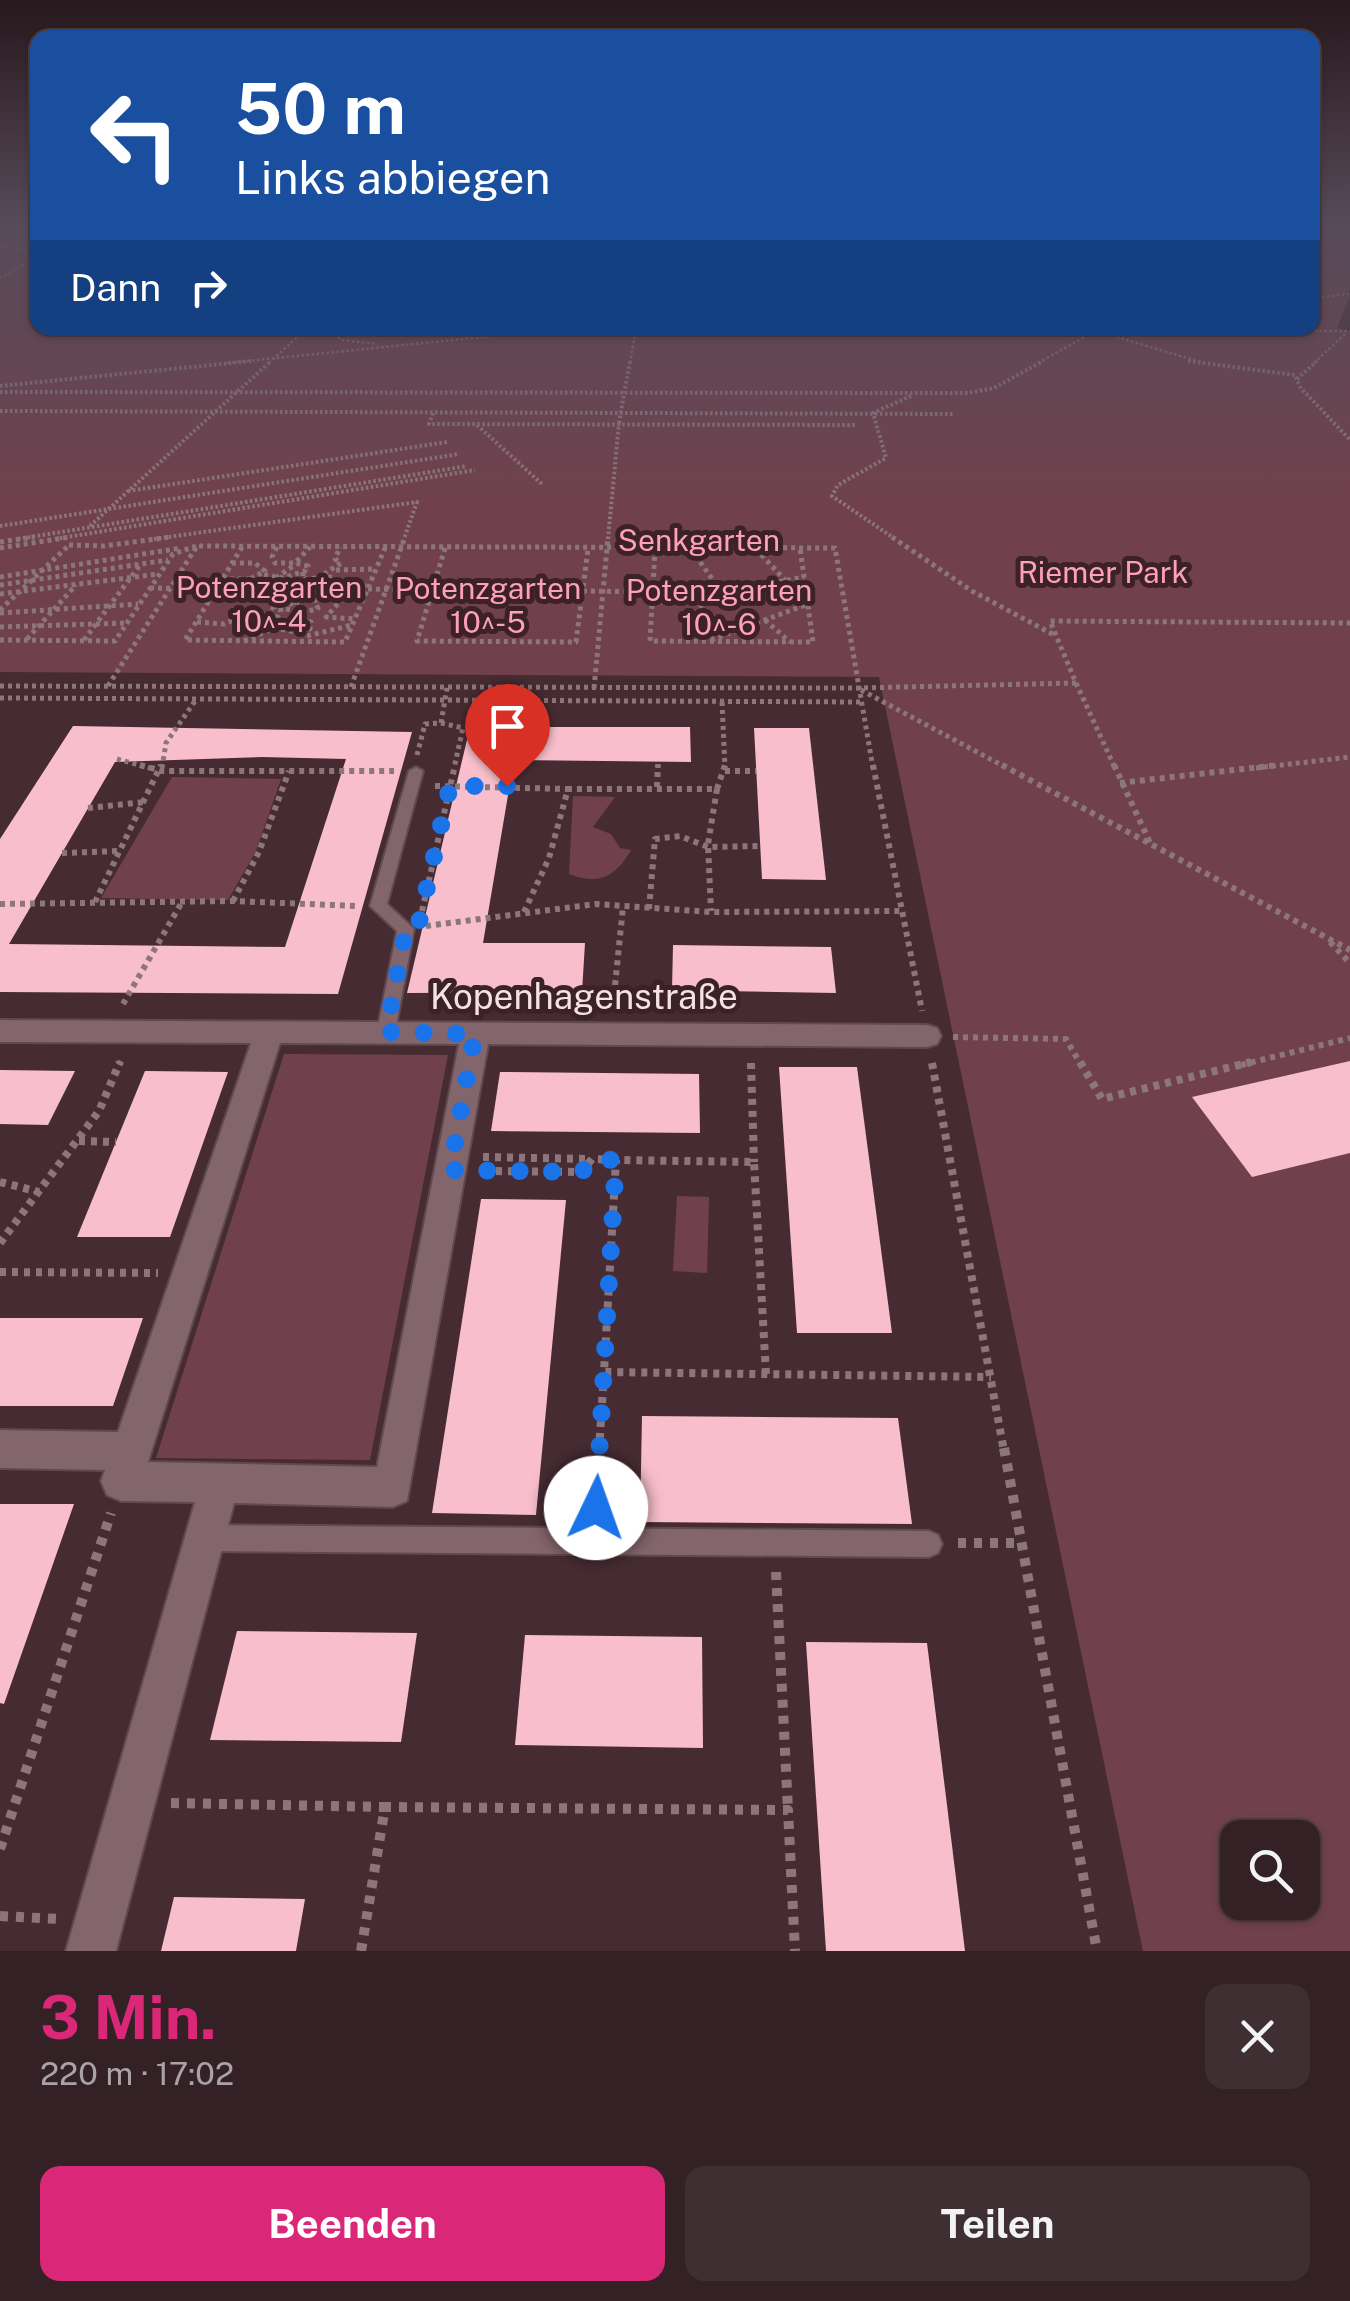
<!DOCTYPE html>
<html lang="de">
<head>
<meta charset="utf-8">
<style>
  body { margin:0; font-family:"Public Sans",sans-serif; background:#3f2e32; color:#f1f3f6; height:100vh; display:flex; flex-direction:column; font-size:38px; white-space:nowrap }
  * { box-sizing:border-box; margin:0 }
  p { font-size:32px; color:#a9a3a7 }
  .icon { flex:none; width:55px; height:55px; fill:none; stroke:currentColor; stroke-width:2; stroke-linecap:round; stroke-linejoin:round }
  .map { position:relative; height:1951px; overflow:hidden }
  .drawer { display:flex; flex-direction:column; background:#342126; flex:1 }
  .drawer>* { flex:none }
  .banner { position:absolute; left:30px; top:30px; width:1290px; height:305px; border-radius:20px; box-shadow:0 2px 8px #0004,0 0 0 2px #4e3e43; background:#1a4fa0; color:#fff; overflow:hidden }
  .tools { position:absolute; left:1220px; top:1820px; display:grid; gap:20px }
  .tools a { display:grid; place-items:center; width:100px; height:100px; border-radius:20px; background:#342126; box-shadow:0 2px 8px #0004,0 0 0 2px #4e3e43; font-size:50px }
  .pin { position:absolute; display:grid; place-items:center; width:85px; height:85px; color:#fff; margin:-102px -42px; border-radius:50% 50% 50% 0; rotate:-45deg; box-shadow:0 0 10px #0007 }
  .pin .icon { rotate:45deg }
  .me { position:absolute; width:110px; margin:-55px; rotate:3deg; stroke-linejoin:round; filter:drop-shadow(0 0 8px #0008) }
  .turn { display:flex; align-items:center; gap:35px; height:210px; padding:0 40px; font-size:45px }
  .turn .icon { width:130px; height:130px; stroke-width:2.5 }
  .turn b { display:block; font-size:70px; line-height:85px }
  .then { display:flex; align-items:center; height:95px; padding:0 40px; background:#0003; gap:20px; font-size:38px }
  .round { display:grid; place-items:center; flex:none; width:105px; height:105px; border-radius:20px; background:#3f2e32 }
  .summary { display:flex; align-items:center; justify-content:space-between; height:170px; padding:0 40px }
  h1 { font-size:60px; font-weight:700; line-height:75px; color:#db2777 }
  .action { display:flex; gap:20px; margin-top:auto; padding:20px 40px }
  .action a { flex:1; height:115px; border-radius:20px; background:#db2777; color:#fff; font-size:40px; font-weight:700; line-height:115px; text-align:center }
  .action a+a { background:#3f2e32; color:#f1f3f6 }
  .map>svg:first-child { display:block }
  .green { fill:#70414d; fill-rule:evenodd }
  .building { fill:#f8becb; fill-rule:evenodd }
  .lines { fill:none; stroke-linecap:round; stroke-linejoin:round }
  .service-casing { stroke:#60494f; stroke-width:4 }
  .minor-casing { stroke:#60494f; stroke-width:4 }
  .path-far5 { stroke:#8d767b; stroke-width:2.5; stroke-dasharray:2.5 2.5; stroke-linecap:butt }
  .path-far4 { stroke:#8d767b; stroke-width:4; stroke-dasharray:2.5 2.5; stroke-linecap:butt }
  .path-far3 { stroke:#8d767b; stroke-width:5; stroke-dasharray:4 4; stroke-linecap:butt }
  .path-far2 { stroke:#8d767b; stroke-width:6; stroke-dasharray:5 5; stroke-linecap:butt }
  .path-far1 { stroke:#8d767b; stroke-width:8; stroke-dasharray:6 6; stroke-linecap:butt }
  .path { stroke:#8d767b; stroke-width:10; stroke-dasharray:8 8; stroke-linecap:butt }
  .service { fill:#83656c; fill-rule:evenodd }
  .minor { fill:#83656c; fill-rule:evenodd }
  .path-bridge-far1 { stroke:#8d767b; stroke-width:4; stroke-dasharray:2.5 2.5; stroke-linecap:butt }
  .path-bridge { stroke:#8d767b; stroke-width:5; stroke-dasharray:4 4; stroke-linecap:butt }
  .route { stroke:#1a73e8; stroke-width:18; stroke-dasharray:0 32.4 }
  .labels { text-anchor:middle; stroke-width:10; stroke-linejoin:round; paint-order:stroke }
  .far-park-label { font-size:30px; fill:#fea0b8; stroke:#3c2228 }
  .street-label { font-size:35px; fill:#f4e2e6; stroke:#3c2228 }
</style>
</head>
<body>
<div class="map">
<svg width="1350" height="1951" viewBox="0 0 1350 1951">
  <rect width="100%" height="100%" fill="#462c32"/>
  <!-- green -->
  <g class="green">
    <path d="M0,226H37L38,328H1312L1313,226H1350V289L1345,296H1350L1337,328L1350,332V1951H1143L879,677L0,672ZM1238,1838H1302V1902H1238Z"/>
    <polygon points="172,777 281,779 256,851 228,900 101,898"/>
    <path d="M573,796L615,797L593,827L611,834L620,848L631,850C616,876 600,886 569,874Z"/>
    <polygon points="284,1054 448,1055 370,1460 156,1458"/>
    <polygon points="677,1196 709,1197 707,1273 673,1271"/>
  </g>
  <!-- building -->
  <g class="building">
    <path d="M73,726L412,732L338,994L0,992V839ZM262,757L346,759L285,947L9,944L115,762Z"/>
    <polygon points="470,727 690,727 691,762 514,760 483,943 585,943 582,992 407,993"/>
    <polygon points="754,728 809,728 826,880 762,879"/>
    <polygon points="673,945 831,947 836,993 672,990"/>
    <polygon points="1350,1061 1350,1153 1252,1177 1192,1097"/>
    <polygon points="779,1067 857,1067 892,1333 797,1333"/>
    <polygon points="0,1070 75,1071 48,1125 0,1124"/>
    <polygon points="145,1071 228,1072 170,1237 77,1237"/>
    <polygon points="500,1072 699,1074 700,1133 491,1131"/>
    <polygon points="481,1199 566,1200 536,1515 432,1513"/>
    <polygon points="0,1318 143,1318 113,1406 0,1406"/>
    <polygon points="642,1416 898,1418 912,1524 640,1522"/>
    <polygon points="0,1504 74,1504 4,1704 0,1703"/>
    <polygon points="237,1631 417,1633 401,1742 210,1740"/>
    <polygon points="525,1635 702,1637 703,1748 515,1745"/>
    <polygon points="806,1642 927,1643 965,1951 826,1951"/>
    <polygon points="174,1897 305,1899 296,1951 161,1951"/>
  </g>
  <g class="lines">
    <!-- service casing -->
    <g class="service-casing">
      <g id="service">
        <polygon points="416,767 423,771 387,904 414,929 395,1032 392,1037 380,1037 377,1032 397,931 370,906 409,771"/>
        <polygon points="205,1525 929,1531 938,1535 942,1544 938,1553 929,1557 205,1551 196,1547 192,1538 196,1529"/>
      </g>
    </g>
    <!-- minor casing -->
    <g class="minor-casing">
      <path id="minor" d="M0,1020L927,1025L937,1028L941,1036L937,1044L927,1047L488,1044L407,1501L393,1507L234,1503L116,1951H66L195,1502L121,1501L107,1495L101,1481L105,1470L0,1468V1430L118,1432L251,1043L0,1042ZM280,1043L459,1044L377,1467L148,1462Z"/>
    </g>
    <!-- path-far5 -->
    <g class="path-far5">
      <polyline points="0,231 38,230"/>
      <polyline points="0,246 38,253"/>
      <polyline points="0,278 38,257"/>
      <polyline points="1312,298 1350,294"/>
      <polyline points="326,328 342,340 377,344"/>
      <polyline points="1107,334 1204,363"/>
      <polyline points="227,363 572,328"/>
      <polyline points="269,363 307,328"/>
      <polyline points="630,363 636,328"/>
      <polyline points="1038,363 1097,330 1350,331"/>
      <polyline points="1314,363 1347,332"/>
    </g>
    <!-- path-far4 -->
    <g class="path-far4">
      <polyline points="1188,361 1295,375 1300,387 1350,440"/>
      <polyline points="1297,379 1317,361"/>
      <polyline points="0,386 251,361"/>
      <polyline points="0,392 968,393 994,388 1043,361"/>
      <polyline points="0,411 955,414"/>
      <polyline points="433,413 429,424 857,425"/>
      <polyline points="619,423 630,361"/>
      <polyline points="477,425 543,485"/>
      <polyline points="128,491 447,442"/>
      <polyline points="0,526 459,454"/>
      <polyline points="90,526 271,361"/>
      <polyline points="18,539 467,466"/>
      <polyline points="55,539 475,470"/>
      <polyline points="154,539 417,502 404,539"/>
      <polyline points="895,539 832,496 838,485 886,458 873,413 913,395"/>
    </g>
    <!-- path-far3 -->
    <g class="path-far3">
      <polyline points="892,537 972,591 1056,636"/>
      <polyline points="0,542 34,537"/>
      <polyline points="69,545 104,546 171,537"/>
      <polyline points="242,547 185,640 345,642 385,548"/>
      <polyline points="277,547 272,557 275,563 295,563"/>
      <polyline points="0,548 70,537"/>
      <polyline points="445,548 417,641 576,642 588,549"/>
      <polyline points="655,549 650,641 813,642 800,548"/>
      <polyline points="691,549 722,593"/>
      <polyline points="756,549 785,580"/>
      <polyline points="232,563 255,563 265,571 250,579 248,587 259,590 254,594"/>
      <polyline points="336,570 376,569"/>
      <polyline points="303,572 303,579 332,577 316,591 333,586 332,594 351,596 355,586 369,586"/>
      <polyline points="324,574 341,563 335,559 340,547"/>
      <polyline points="264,575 283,578 305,571 308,566 295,563 310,547"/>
      <polyline points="0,577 181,548"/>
      <polyline points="276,578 296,564"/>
      <polyline points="222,579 250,579"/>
      <polyline points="766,584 801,605"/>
      <polyline points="0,585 168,560"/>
      <polyline points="150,588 215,589"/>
      <polyline points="368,589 432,590"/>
      <polyline points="292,591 304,585 316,592"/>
      <polyline points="583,591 653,592"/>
      <polyline points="0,594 158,574"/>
      <polyline points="213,594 265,597 292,591 287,599 297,603 270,607 281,610 277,618"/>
      <polyline points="343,598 326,617 355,619"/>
      <polyline points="694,599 729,633"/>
      <polyline points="653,602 675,602 804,577"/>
      <polyline points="286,609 306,612 318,608 314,601 332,594"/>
      <polyline points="0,613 138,604"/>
      <polyline points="765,620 790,642"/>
      <polyline points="197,622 224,624 236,619 236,612 252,609 249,620 263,614 271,619 311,622 310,629 303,632"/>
      <polyline points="0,627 126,623"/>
      <polyline points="307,636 352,625"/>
      <polyline points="27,639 76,585"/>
      <polyline points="0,640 115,641 173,554 196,546"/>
      <polyline points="84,640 140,565"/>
      <polyline points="711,640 808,604"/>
      <polyline points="244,641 274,628 306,634"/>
      <polyline points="1076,683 1115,768"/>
      <polyline points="0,686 857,688 1076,683 1050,621 1350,623"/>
      <polyline points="108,686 197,546 835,548 873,768"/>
      <polyline points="351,687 405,537"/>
      <polyline points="594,688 597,657"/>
      <polyline points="861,690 1007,768"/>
      <polyline points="0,698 861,702"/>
      <polyline points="722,702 725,768"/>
      <polyline points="441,723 463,728 454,768"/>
      <polyline points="417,755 425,724 441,723 447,688"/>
      <polyline points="117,759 150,768"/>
      <polyline points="162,768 166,743 195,701"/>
      <polyline points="510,768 512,760"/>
      <polyline points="658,768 658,762"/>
      <polyline points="1256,768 1350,757"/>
    </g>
    <!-- path-far2 -->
    <g class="path-far2">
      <polyline points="140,765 162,771 394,771"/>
      <polyline points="873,765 922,1011"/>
      <polyline points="1002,765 1350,950"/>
      <polyline points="1114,765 1151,845"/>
      <polyline points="725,771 756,771"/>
      <polyline points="1120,783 1278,765"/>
      <polyline points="507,785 511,765"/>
      <polyline points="435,786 568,789"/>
      <polyline points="657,787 658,765"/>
      <polyline points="717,789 725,765"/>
      <polyline points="88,808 145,802"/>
      <polyline points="62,853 120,851"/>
      <polyline points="233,901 259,852 289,771"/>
      <polyline points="95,902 161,765"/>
      <polyline points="0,904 233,901 357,906"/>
      <polyline points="649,909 655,839 680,836 708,847 760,846"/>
      <polyline points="422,911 455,765"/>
      <polyline points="524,912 549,858 568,789 717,789 708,844 711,911"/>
      <polyline points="426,926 596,904 711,912 903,911"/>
      <polyline points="1330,942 1350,963"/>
      <polyline points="123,1004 182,902"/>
      <polyline points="613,1005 623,907"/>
      <polyline points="953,1037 1066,1039 1081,1065"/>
      <polyline points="119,1065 121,1061"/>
      <polyline points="1241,1065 1350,1038"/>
    </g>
    <!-- path-far1 -->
    <g class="path-far1">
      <polyline points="1080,1062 1102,1099 1251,1062"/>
      <polyline points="751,1063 754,1162"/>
      <polyline points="932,1063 1004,1451"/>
      <polyline points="79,1141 116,1142"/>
      <polyline points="483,1157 590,1159"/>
      <polyline points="484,1171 581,1172 592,1159 616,1160"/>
      <polyline points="0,1182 39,1192"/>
      <polyline points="0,1243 99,1111 120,1062"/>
      <polyline points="0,1272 158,1273"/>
      <polyline points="766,1374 754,1162 616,1160 604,1372 991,1377"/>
      <polyline points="599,1451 604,1372"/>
    </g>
    <!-- path -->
    <g class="path">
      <polyline points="1004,1448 1097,1951"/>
      <polyline points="596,1511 600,1448"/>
      <polyline points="958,1543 1021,1543"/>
      <polyline points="776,1572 788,1810"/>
      <polyline points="171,1803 385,1807"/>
      <polyline points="0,1849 111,1513"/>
      <polyline points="0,1916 59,1919"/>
      <polyline points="361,1951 385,1807 788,1810 795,1951"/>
    </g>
    <!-- service -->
    <use href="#service" class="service"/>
    <!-- minor -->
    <use href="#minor" class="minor"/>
    <!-- path-bridge-far1 -->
    <polyline class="path-bridge-far1" points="608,539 619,423"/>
    <!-- path-bridge -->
    <g class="path-bridge">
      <polyline points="0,610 67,547"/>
      <polyline points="597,657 608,537"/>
    </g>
  </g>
  <!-- sky -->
  <linearGradient id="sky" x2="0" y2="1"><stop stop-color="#26181c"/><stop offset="0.45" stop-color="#574b5a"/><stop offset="1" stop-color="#574b5a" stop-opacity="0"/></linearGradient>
  <rect width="1350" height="499" fill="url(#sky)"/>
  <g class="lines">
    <!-- route -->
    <polyline class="route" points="507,786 450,786 418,927 406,929 386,1032 475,1034 450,1170 582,1172 592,1159 616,1160 596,1508"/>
  </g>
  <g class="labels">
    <!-- far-park labels -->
    <g class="far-park-label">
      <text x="699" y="551">Senkgarten</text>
      <text x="1103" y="583">Riemer Park</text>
      <text x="269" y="598">Potenzgarten<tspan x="269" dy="34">10^-4</tspan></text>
      <text x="488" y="599">Potenzgarten<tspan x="488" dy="34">10^-5</tspan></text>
      <text x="719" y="601">Potenzgarten<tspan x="719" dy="34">10^-6</tspan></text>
    </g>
    <!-- street labels -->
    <g class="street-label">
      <text x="584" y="1009">Kopenhagenstraße</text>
    </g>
  </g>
</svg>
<div class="tools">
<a><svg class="icon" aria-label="search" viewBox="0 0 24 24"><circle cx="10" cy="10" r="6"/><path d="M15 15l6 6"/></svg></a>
</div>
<div class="pin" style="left:507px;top:786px;background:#d93025"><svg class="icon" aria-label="arrive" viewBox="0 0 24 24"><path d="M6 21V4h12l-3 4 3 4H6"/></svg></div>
<svg class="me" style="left:596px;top:1508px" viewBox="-20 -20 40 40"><circle r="19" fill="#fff"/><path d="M0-13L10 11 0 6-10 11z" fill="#1a73e8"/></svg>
<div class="banner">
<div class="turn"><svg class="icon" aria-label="left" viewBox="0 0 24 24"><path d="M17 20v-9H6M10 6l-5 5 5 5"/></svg><div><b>50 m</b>Links abbiegen</div></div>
<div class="then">Dann<svg class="icon" aria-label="right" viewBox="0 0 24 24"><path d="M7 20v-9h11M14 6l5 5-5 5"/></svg></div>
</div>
</div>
<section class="drawer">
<div class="summary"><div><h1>3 Min.</h1><p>220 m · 17:02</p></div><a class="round"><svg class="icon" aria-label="close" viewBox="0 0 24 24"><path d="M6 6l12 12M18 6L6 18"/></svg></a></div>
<div class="action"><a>Beenden</a><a>Teilen</a></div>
</section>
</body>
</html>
